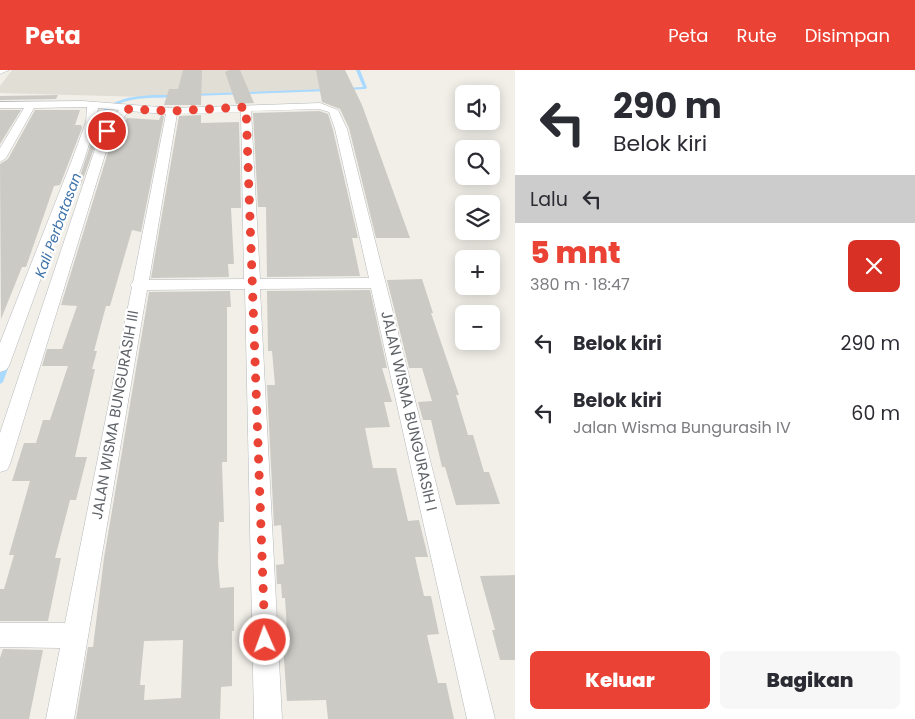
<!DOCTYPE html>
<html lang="id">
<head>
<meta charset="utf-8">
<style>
  body { margin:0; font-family:Poppins,sans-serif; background:#f7f7f7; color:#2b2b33; height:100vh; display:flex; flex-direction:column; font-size:19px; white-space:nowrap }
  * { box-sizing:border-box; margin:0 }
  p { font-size:16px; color:#7c7c81 }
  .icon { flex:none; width:28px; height:28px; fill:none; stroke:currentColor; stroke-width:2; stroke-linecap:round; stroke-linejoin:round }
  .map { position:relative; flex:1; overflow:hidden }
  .details { display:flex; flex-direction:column; background:#fff; width:400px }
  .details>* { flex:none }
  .hud { background:#fff; color:#2b2b33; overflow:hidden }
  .controls { position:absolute; left:455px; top:15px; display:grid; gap:10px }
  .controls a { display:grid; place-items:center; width:45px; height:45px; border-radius:8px; background:#fff; box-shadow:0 2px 12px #0003; font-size:25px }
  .pin { position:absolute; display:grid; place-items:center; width:42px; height:42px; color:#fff; margin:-21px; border:2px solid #fff; border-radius:50%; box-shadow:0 1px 5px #0007 }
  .me { position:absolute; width:55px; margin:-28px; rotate:358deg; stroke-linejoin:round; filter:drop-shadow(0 0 4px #0008) }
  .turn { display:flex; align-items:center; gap:18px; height:105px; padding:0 15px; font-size:22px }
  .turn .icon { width:65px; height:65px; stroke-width:2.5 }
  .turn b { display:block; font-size:35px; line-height:42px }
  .then { display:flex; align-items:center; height:48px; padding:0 15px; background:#0003; gap:10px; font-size:19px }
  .round { display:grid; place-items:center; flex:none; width:52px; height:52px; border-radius:8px; background:#f7f7f7 }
  .headline { display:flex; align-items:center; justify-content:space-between; height:85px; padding:0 15px }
  h1 { font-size:30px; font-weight:800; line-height:38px; color:#ea4335 }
  .primary-button { display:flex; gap:10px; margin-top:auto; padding:10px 15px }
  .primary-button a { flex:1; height:58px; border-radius:8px; background:#ea4335; color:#fff; font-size:20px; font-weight:800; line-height:58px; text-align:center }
  .primary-button a+a { background:#f7f7f7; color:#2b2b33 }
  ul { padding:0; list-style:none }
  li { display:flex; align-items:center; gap:15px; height:70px; padding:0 15px }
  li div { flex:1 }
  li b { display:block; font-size:19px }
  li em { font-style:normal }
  header { display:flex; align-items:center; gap:30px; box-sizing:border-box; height:70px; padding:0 25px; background:#ea4335; color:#fff }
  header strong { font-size:24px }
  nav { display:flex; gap:28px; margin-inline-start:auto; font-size:18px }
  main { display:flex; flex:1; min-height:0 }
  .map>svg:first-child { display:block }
  .education { fill:#e1ded6 }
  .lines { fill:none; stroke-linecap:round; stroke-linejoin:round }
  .stream { fill:#aadaff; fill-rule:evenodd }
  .building { fill:#cccac5; fill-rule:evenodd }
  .street-casing { stroke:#b5b8bc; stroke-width:1 }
  .street { fill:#fff; fill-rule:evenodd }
  .route { stroke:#ea4335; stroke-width:9; stroke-dasharray:0 16.2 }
  .labels { text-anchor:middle; stroke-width:4.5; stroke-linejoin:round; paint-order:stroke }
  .far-water-label { font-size:14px; font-style:italic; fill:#4174aa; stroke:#fff }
  .street-label { font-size:15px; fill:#5f6368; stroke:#fff }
</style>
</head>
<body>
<header>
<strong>Peta</strong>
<nav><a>Peta</a><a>Rute</a><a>Disimpan</a></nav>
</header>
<main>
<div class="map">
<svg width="515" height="649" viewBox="0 0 515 649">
  <rect width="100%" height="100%" fill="#f1efe8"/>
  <!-- education -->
  <polygon class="education" points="12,0 343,0 350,20 145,27 0,23 0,16"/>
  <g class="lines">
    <!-- stream -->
    <g class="stream">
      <polygon points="356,0 360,0 367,18 365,19 344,20 344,18 345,18 363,17"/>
      <polygon points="327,19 329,20 328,21 193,26 191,25 193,24"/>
      <path d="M175,25H176V27C149,29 117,24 99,50C96,56 95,63 92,69L89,68C90,63 91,58 94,53C108,23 147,25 175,25Z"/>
      <polygon points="5,291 7,291 10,293 3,312 0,314 0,303"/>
    </g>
  </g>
  <!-- building -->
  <g class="building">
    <polygon points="183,0 202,0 201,35 164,35 169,19 178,19"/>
    <polygon points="229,0 240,0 254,33 236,34 225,2"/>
    <polygon points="316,0 345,0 362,35 410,168 376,168 349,58 340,39 322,32"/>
    <polygon points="58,25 56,29 0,30 0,26"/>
    <polygon points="0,40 21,40 0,74"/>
    <polygon points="35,40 80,40 75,55 81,55 82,58 60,115 54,116 26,197 22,197 1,249 0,94 8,89"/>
    <polygon points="319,41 328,44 333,60 358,168 352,168 360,206 267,207 266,137 258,137 253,43"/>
    <polygon points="161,45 164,46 141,162 132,160 110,236 106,236 94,281 97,281 92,299 95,299 75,387 87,387 76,430 70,430 55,488 61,488 48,551 0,551 0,519 4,519 14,485 9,485 30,411 12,411 24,373 36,373 43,350 50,350 68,296 42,296 47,279 62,279 77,236 61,235 114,63 117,58 121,58 127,48 159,50"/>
    <polygon points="201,45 201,53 239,52 241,138 231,138 234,194 228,194 229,207 151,208 179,46"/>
    <polygon points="96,58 101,58 81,115 77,115"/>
    <polygon points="422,209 433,243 431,243 459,325 456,325 468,365 473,365 484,402 489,402 500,434 456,435 445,397 442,397 431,350 423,350 418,332 432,331 422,298 409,298 387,210"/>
    <polygon points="370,220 387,298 382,298 392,332 384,332 390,357 365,358 373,398 396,398 408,451 419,450 428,487 415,487 424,526 431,526 439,564 427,565 438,613 446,613 454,649 328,649 326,630 287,631 283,576 288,576 285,528 282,528 281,514 277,514 276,495 284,494 281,455 274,456 267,315 275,315 272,281 268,281 267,221"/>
    <path d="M230,221L231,237H227V392H222L224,452H219L218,493L220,518L234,517V561H232V616L221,617L220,649H76L88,577H93L104,488L149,222ZM183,570L181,628L144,630L145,615H140L144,571Z"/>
    <polygon points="515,505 515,590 500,590 492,560 495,560 480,506"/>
    <polygon points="3,579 43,580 29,649 0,649 0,588"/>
  </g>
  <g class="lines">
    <!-- street casing -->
    <g class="street-casing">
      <g id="street">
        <polygon points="0,0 9,0 0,4"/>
        <path d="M83,31L172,38L320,33L338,40L347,59L495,649H467L371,218L260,219L282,649H254L245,219L147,220L74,649H46L60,578L0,577V553H65L132,217L130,215L133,212L166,44L129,41L112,62L10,394L7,400L0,402V363L101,61L119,40L98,38L96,52L84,90L9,296L6,300L0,302V273L72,90L86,52L87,37L34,38L6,88L0,92V78L24,38H0V32ZM319,39L329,42L335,59L369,208L260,209L251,41ZM241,42L244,209L149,210L177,44Z"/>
      </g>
    </g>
    <!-- street -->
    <use href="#street" class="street"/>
  </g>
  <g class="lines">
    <!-- route -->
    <polyline class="route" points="107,61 124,39 172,41 246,37 265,570"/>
  </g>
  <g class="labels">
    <!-- far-water labels -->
    <g class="far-water-label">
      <text transform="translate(58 155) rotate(-70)" y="5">Kali Perbatasan</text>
    </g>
    <!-- street labels -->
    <g class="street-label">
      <text transform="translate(409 341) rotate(77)" y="5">JALAN WISMA BUNGURASIH I</text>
      <text transform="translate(115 345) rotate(-80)" y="5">JALAN WISMA BUNGURASIH III</text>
    </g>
  </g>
</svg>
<div class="controls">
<a><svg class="icon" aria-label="sound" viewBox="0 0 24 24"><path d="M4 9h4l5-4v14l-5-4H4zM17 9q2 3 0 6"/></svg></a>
<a><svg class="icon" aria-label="search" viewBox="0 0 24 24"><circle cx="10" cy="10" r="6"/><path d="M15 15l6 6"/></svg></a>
<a><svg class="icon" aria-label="layers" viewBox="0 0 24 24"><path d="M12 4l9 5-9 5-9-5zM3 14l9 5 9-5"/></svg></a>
<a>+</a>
<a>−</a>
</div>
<div class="pin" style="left:107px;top:61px;background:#d93025"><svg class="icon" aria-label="arrive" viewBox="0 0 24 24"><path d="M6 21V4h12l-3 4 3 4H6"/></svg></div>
<svg class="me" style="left:265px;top:570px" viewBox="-20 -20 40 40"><circle r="17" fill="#ea4335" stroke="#fff" stroke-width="3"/><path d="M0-11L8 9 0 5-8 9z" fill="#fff"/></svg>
</div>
<section class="details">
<div class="hud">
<div class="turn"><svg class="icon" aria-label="left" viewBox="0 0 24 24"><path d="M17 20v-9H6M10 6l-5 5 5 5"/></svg><div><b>290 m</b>Belok kiri</div></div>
<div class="then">Lalu<svg class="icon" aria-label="left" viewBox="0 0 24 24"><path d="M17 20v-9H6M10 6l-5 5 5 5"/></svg></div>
</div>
<div class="headline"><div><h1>5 mnt</h1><p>380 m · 18:47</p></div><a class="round" style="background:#d93025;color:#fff"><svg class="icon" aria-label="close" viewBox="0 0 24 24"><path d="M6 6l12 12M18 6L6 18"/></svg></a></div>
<ul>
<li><svg class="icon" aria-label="left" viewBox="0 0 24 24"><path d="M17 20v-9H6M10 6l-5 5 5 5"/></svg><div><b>Belok kiri</b></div><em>290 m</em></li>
<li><svg class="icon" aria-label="left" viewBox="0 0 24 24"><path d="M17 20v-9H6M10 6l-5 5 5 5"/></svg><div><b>Belok kiri</b><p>Jalan Wisma Bungurasih IV</p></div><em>60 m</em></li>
</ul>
<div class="primary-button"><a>Keluar</a><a>Bagikan</a></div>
</section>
</main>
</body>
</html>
